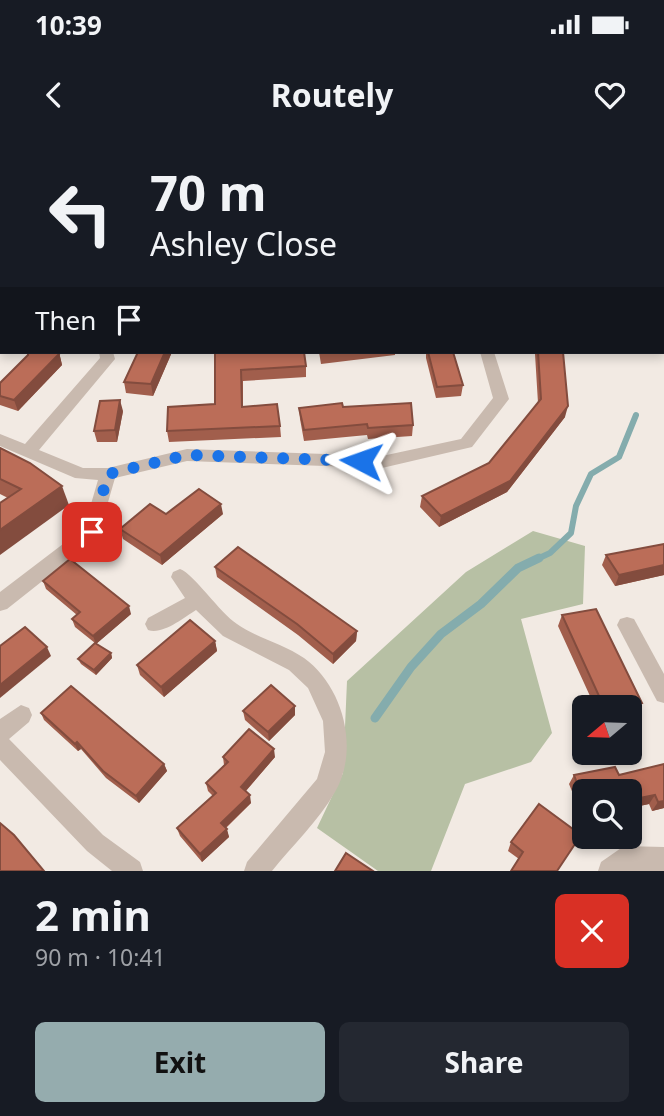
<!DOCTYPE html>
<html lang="en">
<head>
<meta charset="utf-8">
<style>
  body { margin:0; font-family:"Noto Sans",sans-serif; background:#242831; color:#f1f3f6; height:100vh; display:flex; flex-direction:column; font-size:26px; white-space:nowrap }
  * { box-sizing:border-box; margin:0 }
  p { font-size:23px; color:#9ea1a6 }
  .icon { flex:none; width:38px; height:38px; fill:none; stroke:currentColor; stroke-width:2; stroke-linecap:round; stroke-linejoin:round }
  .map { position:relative; height:731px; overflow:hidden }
  .details { display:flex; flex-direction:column; background:#171b24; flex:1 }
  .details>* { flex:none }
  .banner { position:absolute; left:0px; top:0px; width:665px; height:214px; box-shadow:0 4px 10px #0003; background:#171b24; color:#f1f3f6; overflow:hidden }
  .needle { width:46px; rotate:251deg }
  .tools { position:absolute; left:572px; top:555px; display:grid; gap:14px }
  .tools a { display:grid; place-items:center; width:70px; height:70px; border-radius:10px; background:#171b24; box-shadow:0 4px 10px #0003; font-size:35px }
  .pin { position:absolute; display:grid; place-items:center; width:60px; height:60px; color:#fff; margin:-30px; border-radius:14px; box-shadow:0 4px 10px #0006 }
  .me { position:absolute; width:77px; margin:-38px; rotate:274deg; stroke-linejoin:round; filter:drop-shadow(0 0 5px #0008) }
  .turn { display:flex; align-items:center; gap:24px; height:147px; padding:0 35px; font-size:32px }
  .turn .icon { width:91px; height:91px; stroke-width:2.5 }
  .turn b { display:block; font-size:49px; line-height:60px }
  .then { display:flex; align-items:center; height:66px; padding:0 35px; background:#0003; gap:14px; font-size:26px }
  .round { display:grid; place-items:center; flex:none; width:74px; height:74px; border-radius:10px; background:#242831 }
  .headline { display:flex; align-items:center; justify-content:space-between; height:119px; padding:0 35px }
  h1 { font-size:42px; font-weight:700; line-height:52px }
  .primary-button { display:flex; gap:14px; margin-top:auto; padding:14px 35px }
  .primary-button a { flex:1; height:80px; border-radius:10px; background:#95acae; color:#111; font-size:28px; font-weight:700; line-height:80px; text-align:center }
  .primary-button a+a { background:#242831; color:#f1f3f6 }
  .status { display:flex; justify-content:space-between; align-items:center; height:49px; padding:0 35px; background:#171b24; direction:ltr }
  .status svg { height:19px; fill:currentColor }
  header { display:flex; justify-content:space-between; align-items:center; height:91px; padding:0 35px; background:#171b24; font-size:32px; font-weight:700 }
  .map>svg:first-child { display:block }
  .green { fill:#b7c0a4 }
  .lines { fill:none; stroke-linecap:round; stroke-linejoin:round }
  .stream-far2 { stroke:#84acad; stroke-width:5 }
  .stream-far1 { stroke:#84acad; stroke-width:6 }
  .stream { stroke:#84acad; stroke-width:9 }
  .minor { fill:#c9baaf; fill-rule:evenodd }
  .wall { fill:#a15e4c }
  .shaded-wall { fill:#834c3e }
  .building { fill:#bb6d58; stroke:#834c3e; stroke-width:2 }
  .route { stroke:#1a73e8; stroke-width:12; stroke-dasharray:0 21.6 }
</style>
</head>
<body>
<div class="status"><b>10:39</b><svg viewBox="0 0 49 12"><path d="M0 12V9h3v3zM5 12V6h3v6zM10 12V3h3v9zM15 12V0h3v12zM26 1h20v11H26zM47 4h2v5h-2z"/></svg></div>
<header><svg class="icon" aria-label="back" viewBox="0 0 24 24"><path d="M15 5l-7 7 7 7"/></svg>Routely<svg class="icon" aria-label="heart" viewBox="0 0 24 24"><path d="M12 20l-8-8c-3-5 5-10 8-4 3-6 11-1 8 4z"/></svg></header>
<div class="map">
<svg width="664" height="731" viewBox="0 0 664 731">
  <rect width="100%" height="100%" fill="#f2eae3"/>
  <!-- green -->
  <polygon class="green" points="533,391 585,406 583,464 521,479 552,593 531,622 465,644 431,731 378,731 317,688 343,633 347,541 466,432"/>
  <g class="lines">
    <!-- stream-far2 -->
    <polyline class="stream-far2" points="131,2 134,0"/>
    <!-- stream-far1 -->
    <polyline class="stream-far1" points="535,420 550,413 571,393 576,366 591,334 619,317 636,275"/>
    <!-- stream -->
    <polyline class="stream" points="375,578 411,527 441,494 481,464 518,428 539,418"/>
    <!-- minor -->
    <g class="minor">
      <polygon points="216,0 239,0 240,2 215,2"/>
      <rect x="663" y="46" width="1" height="8"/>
      <polygon points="99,212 113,212 115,219 39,310 83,328 108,328 187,309 382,316 461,299 493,258 480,212 494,212 509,259 472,307 382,328 187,321 115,338 98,397 7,469 0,471 0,452 84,388 98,340 75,338 0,306 0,294 25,304 100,218"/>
      <path d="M180,429C194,434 220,473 237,484C257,498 284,504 304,518C343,546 360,609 335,652C319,680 292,706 272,731H244L247,722L317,639L325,612L323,581L308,548L289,530L223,496L196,470C183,478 163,495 148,490L145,484L148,478L185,458L171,437L173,432Z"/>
      <polygon points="627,477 634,479 664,534 664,563 657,561 617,485 620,479"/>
      <polygon points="21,565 29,568 32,575 29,582 9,599 103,695 140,722 143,731 112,731 87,711 0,620 0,579"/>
      <polygon points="624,706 664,707 664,731 598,731 601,722"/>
    </g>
  </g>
  <!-- wall -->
  <g class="wall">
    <polygon points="554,0 664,0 664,26 663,2 556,2"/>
    <polygon points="59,212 62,225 18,271 0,265 0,243 28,215"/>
    <polygon points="172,212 153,256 126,253 124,242"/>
    <polygon points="215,212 306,226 306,237 243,241 243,267 280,286 281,297 169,302 167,291 215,264"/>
    <polygon points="319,212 395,212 395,215 321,224"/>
    <polygon points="426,212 453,212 463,245 461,256 436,258 426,218"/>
    <polygon points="526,212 563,212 565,277 507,352 439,387 420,367 422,356 489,323 538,263 535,214 527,214"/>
    <polygon points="343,267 413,285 412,296 368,299 367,295 304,301 300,279 299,268"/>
    <polygon points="123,271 117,302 97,302 94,291"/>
    <polygon points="0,308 69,365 8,358 0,354"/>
    <polygon points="166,374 223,374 162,425 123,399 120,389"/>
    <polygon points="664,404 664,435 615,446 602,425 606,415"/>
    <polygon points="215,427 357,491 356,501 333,524 298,495 217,437"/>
    <polygon points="43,441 131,474 96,504 111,513 112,518 96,535 81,524 78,519 95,503 75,487 72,479 77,475 46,449"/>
    <polygon points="562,475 637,573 630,567 595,567 558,486"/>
    <polygon points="215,501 217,511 164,557 140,535 137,525"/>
    <polygon points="243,571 295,575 269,601 245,580"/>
    <polygon points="41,573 164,624 167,631 139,663 106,638 81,609 78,611 44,580"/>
    <polygon points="223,617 275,617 246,651 251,663 226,688 229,697 202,722 180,696 177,688 213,656 208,651 206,643 224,625"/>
    <polygon points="664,624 664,668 652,671 649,664 630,668 630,651 584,651 584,678 583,678 569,644 574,635 619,635"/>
    <polygon points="511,702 576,704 519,719 508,711"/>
  </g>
  <!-- shaded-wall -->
  <g class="shaded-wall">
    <polygon points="59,212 62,225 18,271 14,260"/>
    <polygon points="165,212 172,212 153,256 151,244"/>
    <polygon points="120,260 123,271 117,302 115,290"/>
    <polygon points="568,266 565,277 507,352 439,387 441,376"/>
    <polygon points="62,346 69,365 0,415 0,390"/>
    <polygon points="221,364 223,374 162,425 160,415"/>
    <polygon points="664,425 664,435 615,446 619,435"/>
    <polygon points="129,466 131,474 96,504 93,496"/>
    <polygon points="357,491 356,501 333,524 333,514"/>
    <polygon points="215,501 217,511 164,557 161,547"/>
    <polygon points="47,507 51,516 0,558 0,545"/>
    <polygon points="111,513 112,518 96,535 94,530"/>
    <polygon points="642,563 637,573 630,574 630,567 624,567"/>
    <polygon points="295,566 295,575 269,601 268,592"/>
    <polygon points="77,602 81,609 78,611 75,604"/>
    <polygon points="274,609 275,617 242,655 241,647"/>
    <polygon points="164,624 167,631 139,663 136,656"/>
    <polygon points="250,655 251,663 223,690 221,683"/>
    <polygon points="655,655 649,664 630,668 630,660"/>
    <polygon points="664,661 664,668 652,671 658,662"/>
    <polygon points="227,689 229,697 202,722 200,714"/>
  </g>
  <!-- building -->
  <g class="building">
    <polygon points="342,0 430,0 433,2 345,2"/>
    <polygon points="563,0 664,0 664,18 663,2 565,2"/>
    <polygon points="2,119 2,135 0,126 0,121"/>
    <polygon points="28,212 58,212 59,214 14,260 0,256 0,243 28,215"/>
    <polygon points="138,212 165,212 151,244 124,242"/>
    <polygon points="215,212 304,212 306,226 241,230 242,267 277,264 280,286 167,291 168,267 215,264"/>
    <polygon points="428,212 453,212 463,245 437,247"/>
    <polygon points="538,212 563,212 568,266 510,341 441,376 422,356 489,323 541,259"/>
    <polygon points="120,260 115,290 94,291 100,261"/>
    <polygon points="342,263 343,267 411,263 413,285 368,288 367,284 304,290 299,268"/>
    <polygon points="0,308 30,323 62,346 0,390 0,363 21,349 0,339"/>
    <polygon points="199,349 221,364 160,415 120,389 150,364 166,374"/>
    <polygon points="664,404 664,425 619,435 606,415"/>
    <polygon points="238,407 357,491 333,514 297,484 215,427"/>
    <polygon points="70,419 129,466 93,496 72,479 80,472 43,441"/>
    <polygon points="596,469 642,563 624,567 604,567 562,475"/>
    <polygon points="190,480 215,501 161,547 137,525"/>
    <polygon points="25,487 47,507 0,545 0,506"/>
    <polygon points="95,503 111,513 94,530 78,519"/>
    <polygon points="271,545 295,566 268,592 243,571"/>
    <polygon points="71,546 164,624 136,656 103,631 77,602 75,604 41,573"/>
    <polygon points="249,589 274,609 241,647 250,655 221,683 227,689 200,714 177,688 216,653 206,643 228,622 223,617"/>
    <polygon points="664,624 664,661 658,662 655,655 630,660 630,651 584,651 584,662 574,635 615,627 619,635"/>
    <polygon points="539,664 581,695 557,731 511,731 523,712 511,702"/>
    <polygon points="0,683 14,695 44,731 0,731"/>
    <polygon points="346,713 373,731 335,731"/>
  </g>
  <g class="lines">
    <!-- route -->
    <polyline class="route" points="92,392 108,334 187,315 361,321"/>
  </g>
</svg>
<div class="tools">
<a><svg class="needle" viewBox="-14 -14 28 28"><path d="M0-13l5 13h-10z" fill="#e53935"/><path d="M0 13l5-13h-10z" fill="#9ea1a6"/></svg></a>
<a><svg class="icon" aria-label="search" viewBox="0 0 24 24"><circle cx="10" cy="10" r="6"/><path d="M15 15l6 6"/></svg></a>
</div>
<div class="pin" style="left:92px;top:392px;background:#d93025"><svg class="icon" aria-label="arrive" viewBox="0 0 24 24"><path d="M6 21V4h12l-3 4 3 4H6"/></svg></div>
<svg class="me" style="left:361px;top:321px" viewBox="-20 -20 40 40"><path d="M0-17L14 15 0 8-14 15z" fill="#1a73e8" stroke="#fff" stroke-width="4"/></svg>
<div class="banner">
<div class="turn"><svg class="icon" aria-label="left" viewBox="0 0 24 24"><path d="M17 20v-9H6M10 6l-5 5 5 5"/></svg><div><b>70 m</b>Ashley Close</div></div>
<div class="then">Then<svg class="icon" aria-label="arrive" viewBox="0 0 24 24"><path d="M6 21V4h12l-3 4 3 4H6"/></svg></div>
</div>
</div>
<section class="details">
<div class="headline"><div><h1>2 min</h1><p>90 m · 10:41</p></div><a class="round" style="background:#d93025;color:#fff"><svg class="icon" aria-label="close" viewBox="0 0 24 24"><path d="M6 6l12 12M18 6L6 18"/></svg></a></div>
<div class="primary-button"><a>Exit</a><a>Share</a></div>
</section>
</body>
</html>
